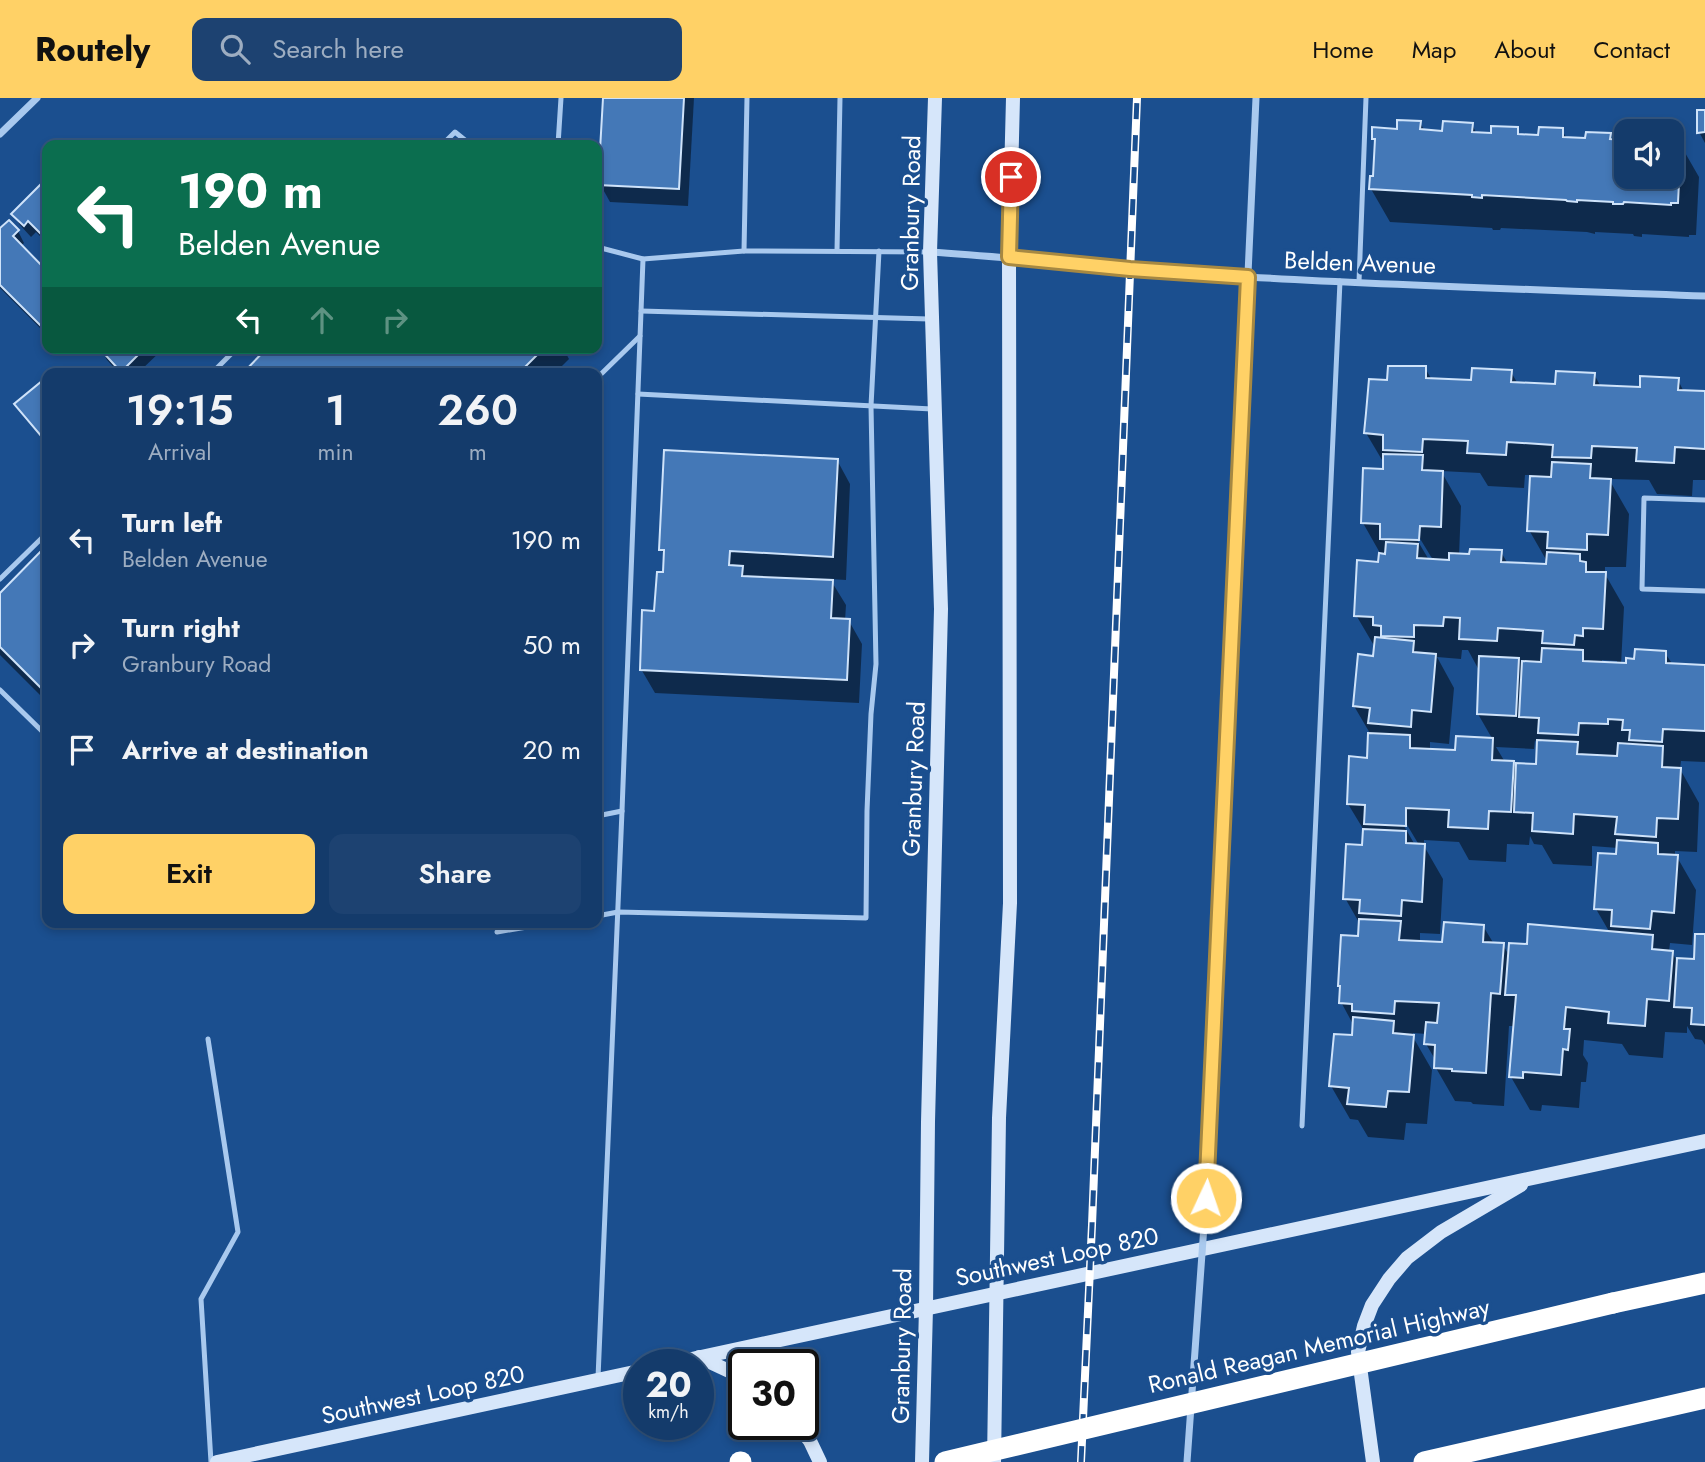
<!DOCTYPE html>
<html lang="en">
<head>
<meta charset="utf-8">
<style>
  body { margin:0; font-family:Jost,sans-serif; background:#1d4271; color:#f1f3f6; height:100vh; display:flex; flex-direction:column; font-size:26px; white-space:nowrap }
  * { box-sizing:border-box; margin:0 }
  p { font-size:23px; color:#9dadc1 }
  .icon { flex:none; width:38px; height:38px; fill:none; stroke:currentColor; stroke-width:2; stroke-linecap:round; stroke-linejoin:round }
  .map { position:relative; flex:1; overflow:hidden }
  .sheet { position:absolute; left:42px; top:270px; width:560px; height:560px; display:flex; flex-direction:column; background:#143b6b; border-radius:14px; box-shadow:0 4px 10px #0003,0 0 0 2px #33557e }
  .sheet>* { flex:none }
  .top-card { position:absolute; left:42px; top:42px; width:560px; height:214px; border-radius:14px; box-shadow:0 4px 10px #0003,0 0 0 2px #33557e; background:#0b6e4f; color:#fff; overflow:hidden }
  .fabs { position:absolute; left:1614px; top:21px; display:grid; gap:14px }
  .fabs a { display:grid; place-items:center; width:70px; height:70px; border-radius:14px; background:#143b6b; box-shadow:0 4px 10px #0003,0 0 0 2px #33557e; font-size:35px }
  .speed { position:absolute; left:623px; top:1251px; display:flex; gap:14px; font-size:35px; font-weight:700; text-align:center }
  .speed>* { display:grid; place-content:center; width:91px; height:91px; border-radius:50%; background:#143b6b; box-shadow:0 4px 10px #0003,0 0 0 2px #33557e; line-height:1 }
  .speed small { font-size:18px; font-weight:400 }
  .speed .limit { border:4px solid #111; border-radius:10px; background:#fff; color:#111 }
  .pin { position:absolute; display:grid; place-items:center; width:60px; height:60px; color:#fff; margin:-30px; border:4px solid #fff; border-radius:50%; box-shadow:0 2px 7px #0007 }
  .me { position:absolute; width:77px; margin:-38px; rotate:3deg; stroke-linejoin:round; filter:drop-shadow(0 0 5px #0008) }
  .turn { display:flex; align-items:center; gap:24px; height:147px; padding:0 21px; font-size:32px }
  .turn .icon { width:91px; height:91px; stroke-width:2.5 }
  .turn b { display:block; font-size:49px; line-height:60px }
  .lanes { display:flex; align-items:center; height:66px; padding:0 21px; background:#0003; justify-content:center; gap:35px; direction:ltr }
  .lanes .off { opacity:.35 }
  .eta { display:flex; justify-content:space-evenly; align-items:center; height:119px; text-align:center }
  .eta b { font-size:42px; font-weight:600; line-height:49px }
  .cta { display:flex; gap:14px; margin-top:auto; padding:14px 21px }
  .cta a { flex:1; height:80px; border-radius:14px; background:#ffd166; color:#111; font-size:28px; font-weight:600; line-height:80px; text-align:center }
  .cta a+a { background:#1d4271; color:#f1f3f6 }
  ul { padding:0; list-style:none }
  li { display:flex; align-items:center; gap:21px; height:105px; padding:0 21px }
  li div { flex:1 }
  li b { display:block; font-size:26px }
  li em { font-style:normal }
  header { display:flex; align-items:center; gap:42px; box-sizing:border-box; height:98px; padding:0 35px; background:#ffd166; color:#111 }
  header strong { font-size:33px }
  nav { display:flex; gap:38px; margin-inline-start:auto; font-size:24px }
  .search { width:490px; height:63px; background:#1d4271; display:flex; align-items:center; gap:18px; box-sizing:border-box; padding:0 24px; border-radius:14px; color:#9dadc1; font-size:26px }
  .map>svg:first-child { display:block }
  .shadow { fill:#0007; fill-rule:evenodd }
  .building { fill:#4478b7; stroke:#cfe3fa; stroke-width:2 }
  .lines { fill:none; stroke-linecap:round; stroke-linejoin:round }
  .service { stroke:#a9c9ee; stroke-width:5 }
  .minor { stroke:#a9c9ee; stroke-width:7 }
  .secondary { stroke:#d6e6fa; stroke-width:14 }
  .motorway { stroke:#fff; stroke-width:21 }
  .rail-casing { stroke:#fff; stroke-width:8 }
  .rail { stroke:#1b4f8f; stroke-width:5; stroke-dasharray:16; stroke-linecap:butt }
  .minor-bridge { stroke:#a9c9ee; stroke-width:7 }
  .motorway-bridge { stroke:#fff; stroke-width:21 }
  .route-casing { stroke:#a68842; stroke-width:18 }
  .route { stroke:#ffd166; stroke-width:12 }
  .labels { text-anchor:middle; stroke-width:7; stroke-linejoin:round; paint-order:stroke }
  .street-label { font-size:24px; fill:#fff; stroke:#1b4f8f }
</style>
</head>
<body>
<header>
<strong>Routely</strong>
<div class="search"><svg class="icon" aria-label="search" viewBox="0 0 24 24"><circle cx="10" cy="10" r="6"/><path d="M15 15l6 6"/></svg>Search here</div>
<nav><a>Home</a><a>Map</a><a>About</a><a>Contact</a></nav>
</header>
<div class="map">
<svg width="1705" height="1364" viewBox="0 0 1705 1364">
  <rect width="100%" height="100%" fill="#1b4f8f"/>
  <!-- shadow -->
  <g class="shadow">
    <polygon points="604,0 694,0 688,108 610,104 600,86"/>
    <polygon points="1705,14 1705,45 1699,34"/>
    <polygon points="1420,25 1425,33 1444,35 1472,27 1477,36 1493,37 1516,31 1521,38 1540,39 1562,32 1567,41 1587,42 1610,37 1626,79 1671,79 1680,46 1699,79 1696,137 1689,137 1689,139 1642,136 1642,139 1634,138 1633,136 1595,134 1595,136 1587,134 1501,130 1500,132 1493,132 1492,130 1390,124 1371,91 1375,80 1376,46 1373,40"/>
    <polygon points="45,84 47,86 47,145 36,134 31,139 20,127 13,116"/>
    <polygon points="9,124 18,133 24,145 20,149 47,176 47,237 0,190 0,133"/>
    <polygon points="101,250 164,250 138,275 119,275 107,262"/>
    <polygon points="270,250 563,250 569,261 555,275 245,275"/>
    <path d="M1425,270L1432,282L1473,284L1511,274L1518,286L1556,288L1594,276L1601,289L1642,291L1678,282L1684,294H1705V382H1693L1692,398L1657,396L1649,382L1610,381V383L1629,416L1626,469H1605V476L1624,509L1621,567L1665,555L1673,567L1705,569V664L1681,663L1680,671L1699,705L1697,754L1675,753V759H1677L1696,792L1692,847L1670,845L1669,854H1672L1676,862L1696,863L1705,838V947L1702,942L1695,941L1687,928V935L1665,934L1663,960L1629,957L1622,946L1584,942L1583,957L1588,965L1586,984H1581L1579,1010L1542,1007L1541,1013L1530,1012L1511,979L1515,928H1509L1504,1008L1473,1006L1471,1004L1455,1003L1436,970V963L1426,946L1427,936L1413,935V939L1432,972L1427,1026L1406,1025L1404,1042L1368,1039L1358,1022L1350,1021L1331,988L1353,939L1354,928L1341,904L1360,840L1361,828L1345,800L1364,749L1365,734L1348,706L1369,661L1371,637L1354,608L1375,560L1376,551L1356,517L1380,465V455L1363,425L1384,373L1385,367L1366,335L1389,284ZM1441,373L1480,375L1488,388L1524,390L1525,377H1532L1529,432L1548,465V468L1508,466L1501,454L1459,458L1461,408ZM1416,434L1433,462H1429L1413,435ZM1462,552H1468L1480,574L1478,616L1493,642L1457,640V654L1430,652V644L1449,646L1454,590L1437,559L1461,561ZM1602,562L1617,563V567L1602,566ZM1535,642L1539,649L1537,668L1518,673L1513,665L1505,664L1496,649L1534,651ZM1403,720L1419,747H1415L1400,721ZM1530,738L1534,746L1542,747L1553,766L1592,768V748L1618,750V758L1596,811L1610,835L1528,848L1510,859L1503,847L1494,846L1483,828L1444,846L1420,845V835L1440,836L1443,781L1424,748V742L1459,744L1469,762L1506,764L1507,746L1529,747Z"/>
    <polygon points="42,285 47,292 47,346 23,318 17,306"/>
    <polygon points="837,362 850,386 846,482 830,481 846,507 845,523 849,523 862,546 859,605 655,595 641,571 664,476 665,458 661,451"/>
    <polygon points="47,450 47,604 0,557 0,497"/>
  </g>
  <!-- building -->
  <g class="building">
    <polygon points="603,0 684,0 679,91 598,87"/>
    <polygon points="1697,12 1705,12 1705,34 1697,35"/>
    <polygon points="1397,22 1421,23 1420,31 1442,33 1443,23 1473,25 1472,34 1491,35 1491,28 1518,29 1518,36 1538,37 1539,29 1563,30 1563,39 1585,40 1586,34 1611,35 1610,41 1626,42 1626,79 1671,79 1671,44 1681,44 1678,105 1671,105 1671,107 1624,104 1623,106 1613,106 1613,104 1577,102 1577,104 1567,103 1566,102 1482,97 1482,100 1472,99 1472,97 1369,91 1370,78 1373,78 1375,41 1372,41 1372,29 1397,31"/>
    <polygon points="45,82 47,84 47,142 28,123 24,128 11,116"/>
    <polygon points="9,122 19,132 13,138 47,173 47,225 43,230 0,187 0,130"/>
    <polygon points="99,250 145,250 121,274"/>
    <polygon points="267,250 544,250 519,275 243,275"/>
    <polygon points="1388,268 1426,268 1426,280 1471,282 1472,270 1512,272 1511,284 1555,286 1556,273 1595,275 1594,287 1640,289 1640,278 1679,280 1678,292 1705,293 1705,351 1675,349 1674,365 1636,363 1637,350 1592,348 1591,360 1552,359 1553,347 1507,344 1506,357 1467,355 1468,343 1423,341 1422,354 1383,352 1383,337 1364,335 1366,315 1369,281 1387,282"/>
    <polygon points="42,283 47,289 47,345 14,306"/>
    <polygon points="664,352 838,361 833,459 730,453 729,467 743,468 742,478 833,482 831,520 850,521 847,582 640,572 642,512 654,513 657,474 663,474 664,452 659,452"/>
    <polygon points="1383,356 1423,357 1422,372 1443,373 1441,429 1420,428 1419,442 1380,441 1380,426 1361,425 1363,370 1383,371"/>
    <polygon points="1552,364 1591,366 1590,380 1611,381 1608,437 1587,436 1587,452 1547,450 1548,434 1527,433 1530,378 1551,379"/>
    <polygon points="1386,444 1418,446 1417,460 1449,462 1449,455 1469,456 1470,451 1502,452 1501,464 1546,466 1547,454 1580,456 1580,463 1586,464 1586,474 1606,474 1603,531 1583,530 1583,538 1575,537 1574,547 1542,545 1543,533 1498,530 1497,543 1459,541 1460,520 1444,519 1443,528 1414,527 1414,539 1381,538 1381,528 1373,527 1373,519 1354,518 1357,462 1378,464 1379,455 1385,456"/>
    <polygon points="47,447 47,596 0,549 0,495"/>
    <polygon points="1375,539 1414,543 1413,554 1436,556 1431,614 1412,612 1411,629 1368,625 1370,610 1353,608 1358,556 1373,558"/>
    <polygon points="1542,550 1583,552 1583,563 1626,565 1626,560 1634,561 1635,551 1666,553 1666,565 1705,567 1705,633 1663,631 1662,644 1629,642 1630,632 1622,632 1623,622 1608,621 1608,626 1579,625 1578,637 1538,635 1539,620 1519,619 1522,563 1541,564"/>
    <polygon points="1479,558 1519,560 1516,618 1477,616"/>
    <polygon points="1368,635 1410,637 1410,650 1455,652 1456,638 1493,640 1492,662 1514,663 1511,714 1489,713 1488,731 1448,729 1449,712 1406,710 1406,728 1364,726 1365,707 1347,706 1349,658 1367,660"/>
    <polygon points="1537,642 1578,644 1577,656 1617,658 1618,645 1663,648 1662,669 1681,670 1678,721 1657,720 1656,739 1615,736 1617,719 1574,716 1573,736 1532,733 1533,715 1514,714 1516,665 1536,666"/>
    <polygon points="1363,731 1406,733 1406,745 1425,746 1422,804 1402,802 1401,818 1359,815 1360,802 1343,801 1346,746 1362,747"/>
    <polygon points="1617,742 1658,745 1658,756 1678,757 1674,815 1652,813 1650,831 1611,828 1612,812 1594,811 1598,755 1616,756"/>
    <polygon points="1359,821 1401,823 1399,842 1442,844 1444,824 1484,827 1483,844 1504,845 1500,896 1491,895 1486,975 1452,973 1452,971 1434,970 1435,947 1424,946 1426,924 1437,925 1439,905 1395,903 1394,916 1352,913 1352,906 1339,905 1340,888 1338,888 1341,837 1358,838"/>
    <polygon points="1528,826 1653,837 1652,851 1673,853 1669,903 1647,901 1645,928 1608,925 1609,914 1566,909 1564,931 1570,931 1568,952 1563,951 1561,977 1523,974 1523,980 1509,979 1516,897 1505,897 1509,845 1527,846"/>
    <polygon points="1695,836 1705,836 1705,927 1691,926 1692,910 1674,909 1677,860 1694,861"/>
    <polygon points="1353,919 1394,923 1393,935 1414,937 1409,994 1388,993 1386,1009 1347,1006 1349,990 1329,988 1334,936 1352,937"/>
  </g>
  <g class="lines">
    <!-- service -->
    <g class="service">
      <polyline points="442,47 455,34 471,47"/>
      <polyline points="558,47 561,0"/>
      <polyline points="597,146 601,150 643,161 744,153 930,154"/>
      <polyline points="744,153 747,0"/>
      <polyline points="837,153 840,0"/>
      <polyline points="1359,184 1366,0"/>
      <polyline points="641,213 929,221"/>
      <polyline points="212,275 237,250"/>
      <polyline points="597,280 640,238"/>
      <polyline points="638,296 932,311"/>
      <polyline points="1705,402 1644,400 1642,491 1705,493"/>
      <polyline points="0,481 47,435"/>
      <polyline points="0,592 47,638"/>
      <polyline points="597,718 622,713"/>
      <polyline points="597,818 618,814 866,820 867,713 871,616 876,566 871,308 879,153"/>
      <polyline points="497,834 557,824"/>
      <polyline points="208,941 238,1134 201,1201 211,1364"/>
      <polyline points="1302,1028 1340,183"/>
      <polyline points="598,1280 622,713 643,161"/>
    </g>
    <!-- minor -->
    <g class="minor">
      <polyline points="0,36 37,0"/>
      <path d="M930,154C1036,161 1142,173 1248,179C1400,188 1553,192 1705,198"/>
      <polyline points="1206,1100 1256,0"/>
    </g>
    <!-- secondary -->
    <g class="secondary">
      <polyline points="699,1259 744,1280"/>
      <polyline points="664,1267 1705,1043"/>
      <polyline points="797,1326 810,1343 820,1364"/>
      <polyline points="217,1364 639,1273"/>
      <polyline points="922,1364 926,1210 928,1024 941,511 930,154 935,0"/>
      <polyline points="994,1364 999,1020 1010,805 1009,159 1013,0"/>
      <polyline points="1373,1364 1358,1254 1364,1228 1372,1207 1389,1181 1407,1160 1441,1134 1521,1087"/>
    </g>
    <!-- motorway -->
    <g class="motorway">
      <polyline points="1613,1205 1705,1185"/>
      <polyline points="740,1364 741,1364"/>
      <polyline points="1424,1364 1705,1300"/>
    </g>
    <!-- rail casing -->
    <g class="rail-casing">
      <polyline id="rail" points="1081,1364 1092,1127 1137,0"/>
    </g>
    <!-- rail -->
    <use href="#rail" class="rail"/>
    <!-- minor-bridge -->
    <polyline class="minor-bridge" points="1187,1364 1206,1100"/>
    <!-- motorway-bridge -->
    <polyline class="motorway-bridge" points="945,1364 1613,1205"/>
  </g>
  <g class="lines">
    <!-- route casing -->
    <g class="route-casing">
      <polyline id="route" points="1011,79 1009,159 1130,171 1248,179 1206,1100"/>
    </g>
    <!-- route -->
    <use href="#route" class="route"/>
  </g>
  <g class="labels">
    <!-- street labels -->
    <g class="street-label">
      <text transform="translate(911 115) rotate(-89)" y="8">Granbury Road</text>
      <text transform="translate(1360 165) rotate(2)" y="8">Belden Avenue</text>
      <text transform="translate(914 681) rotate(-88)" y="8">Granbury Road</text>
      <text transform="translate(1057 1159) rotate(-12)" y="8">Southwest Loop 820</text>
      <text transform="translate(902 1248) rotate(-89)" y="8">Granbury Road</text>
      <text transform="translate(1319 1248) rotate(-13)" y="8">Ronald Reagan Memorial Highway</text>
      <text transform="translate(423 1297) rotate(-12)" y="8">Southwest Loop 820</text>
    </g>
  </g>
</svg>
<div class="fabs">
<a><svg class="icon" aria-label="sound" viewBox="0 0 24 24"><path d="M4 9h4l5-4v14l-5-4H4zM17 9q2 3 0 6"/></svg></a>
</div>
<div class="speed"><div>20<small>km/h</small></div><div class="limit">30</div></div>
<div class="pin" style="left:1011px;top:79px;background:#d93025"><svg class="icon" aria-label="arrive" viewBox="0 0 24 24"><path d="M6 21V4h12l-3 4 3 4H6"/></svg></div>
<svg class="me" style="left:1206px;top:1100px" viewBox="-20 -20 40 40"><circle r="17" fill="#ffd166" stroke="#fff" stroke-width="3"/><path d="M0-11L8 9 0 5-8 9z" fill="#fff"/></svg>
<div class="top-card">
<div class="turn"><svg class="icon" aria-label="left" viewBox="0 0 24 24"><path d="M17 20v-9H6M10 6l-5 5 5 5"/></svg><div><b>190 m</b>Belden Avenue</div></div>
<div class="lanes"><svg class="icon" aria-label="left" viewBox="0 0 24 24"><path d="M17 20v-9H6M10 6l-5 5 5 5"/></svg><svg class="icon off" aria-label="ahead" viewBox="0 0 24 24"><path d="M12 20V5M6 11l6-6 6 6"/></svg><svg class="icon off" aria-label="right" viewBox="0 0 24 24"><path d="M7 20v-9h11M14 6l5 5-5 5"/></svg></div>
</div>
<section class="sheet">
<div class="eta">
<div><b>19:15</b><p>Arrival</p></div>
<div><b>1</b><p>min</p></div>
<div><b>260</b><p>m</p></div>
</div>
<ul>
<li><svg class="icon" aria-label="left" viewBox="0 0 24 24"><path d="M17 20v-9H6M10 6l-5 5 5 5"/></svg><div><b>Turn left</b><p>Belden Avenue</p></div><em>190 m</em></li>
<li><svg class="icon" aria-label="right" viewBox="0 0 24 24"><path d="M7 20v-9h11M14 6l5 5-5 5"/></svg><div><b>Turn right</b><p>Granbury Road</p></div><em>50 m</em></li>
<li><svg class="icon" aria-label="arrive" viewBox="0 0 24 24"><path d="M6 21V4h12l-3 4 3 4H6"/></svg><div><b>Arrive at destination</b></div><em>20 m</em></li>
</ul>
<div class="cta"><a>Exit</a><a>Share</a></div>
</section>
</div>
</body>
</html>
